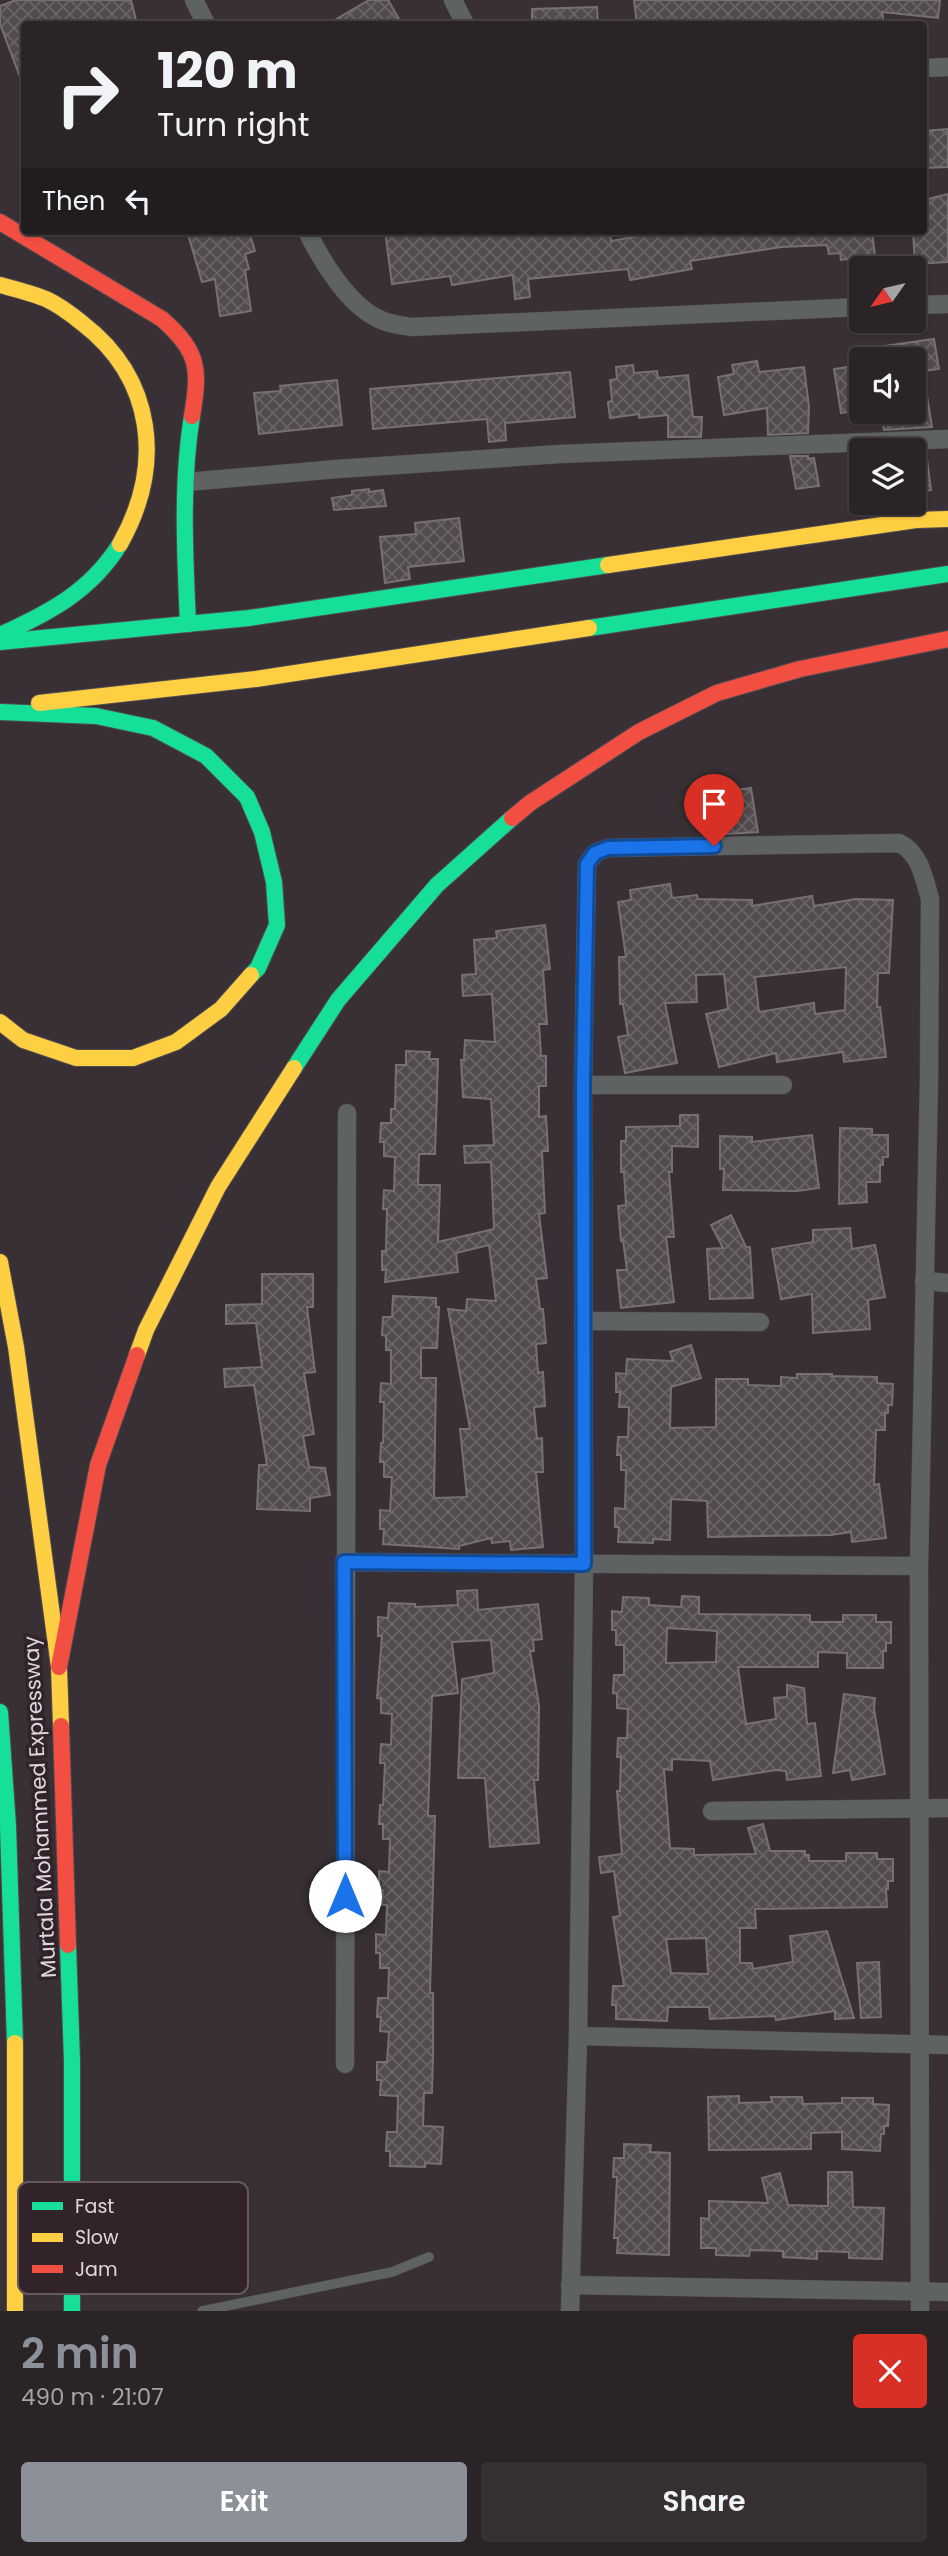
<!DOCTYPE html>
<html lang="en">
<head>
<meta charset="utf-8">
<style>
  body { margin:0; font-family:Poppins,sans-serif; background:#363033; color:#f1f3f6; height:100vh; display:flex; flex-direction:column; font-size:26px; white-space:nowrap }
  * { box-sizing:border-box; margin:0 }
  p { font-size:23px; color:#a5a4a7 }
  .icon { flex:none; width:38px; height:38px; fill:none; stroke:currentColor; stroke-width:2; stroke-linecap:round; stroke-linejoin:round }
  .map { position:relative; height:2311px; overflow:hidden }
  .panel { display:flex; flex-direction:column; background:#2a2427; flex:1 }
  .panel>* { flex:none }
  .hud { position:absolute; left:21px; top:21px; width:906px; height:214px; border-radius:7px; box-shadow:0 2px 5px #0004,0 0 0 2px #464144; background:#2a2427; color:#f1f3f6; overflow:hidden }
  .needle { width:46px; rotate:236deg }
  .controls { position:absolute; left:849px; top:256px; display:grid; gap:14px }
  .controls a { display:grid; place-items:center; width:77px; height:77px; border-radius:7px; background:#2a2427; box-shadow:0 2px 5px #0004,0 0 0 2px #464144; font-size:35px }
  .pin { position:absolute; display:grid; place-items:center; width:60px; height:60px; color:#fff; margin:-72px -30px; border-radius:50% 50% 50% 0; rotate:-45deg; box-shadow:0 0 7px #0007 }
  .pin .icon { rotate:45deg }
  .me { position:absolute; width:77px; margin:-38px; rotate:0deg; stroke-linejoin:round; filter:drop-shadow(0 0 5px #0008) }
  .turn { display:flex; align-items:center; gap:24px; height:147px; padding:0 21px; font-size:32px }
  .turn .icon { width:91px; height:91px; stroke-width:2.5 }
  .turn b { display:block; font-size:49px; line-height:60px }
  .then { display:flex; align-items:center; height:66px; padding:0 21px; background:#0003; gap:14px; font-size:26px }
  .round { display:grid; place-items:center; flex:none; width:74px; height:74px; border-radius:7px; background:#363033 }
  .head { display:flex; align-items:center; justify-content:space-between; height:119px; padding:0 21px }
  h1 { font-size:42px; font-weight:600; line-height:52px; color:#8c9099 }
  .cta { display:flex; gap:14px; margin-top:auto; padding:14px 21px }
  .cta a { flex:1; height:80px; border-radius:7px; background:#8c9099; color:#fff; font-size:28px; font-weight:600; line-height:80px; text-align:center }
  .cta a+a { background:#363033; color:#f1f3f6 }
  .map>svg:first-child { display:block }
  .building { fill:url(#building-cross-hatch); stroke:#767073; stroke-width:2; fill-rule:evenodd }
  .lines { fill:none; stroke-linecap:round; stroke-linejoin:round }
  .lane-casing { stroke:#524c4f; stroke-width:10 }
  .street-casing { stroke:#524c4f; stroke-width:19 }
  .fast-casing { stroke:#524c4f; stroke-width:18 }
  .slow-casing { stroke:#524c4f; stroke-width:18 }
  .jam-casing { stroke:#524c4f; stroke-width:18 }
  .lane { stroke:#5e6262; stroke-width:9 }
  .street { stroke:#5e6262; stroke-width:18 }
  .fast { stroke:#16e098; stroke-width:16 }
  .slow { stroke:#ffcf43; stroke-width:16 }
  .jam { stroke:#f24e42; stroke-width:16 }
  .route-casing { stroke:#114b97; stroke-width:18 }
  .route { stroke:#1a73e8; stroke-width:12 }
  .labels { text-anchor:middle; stroke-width:7; stroke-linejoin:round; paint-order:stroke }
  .street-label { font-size:21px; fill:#e0d7db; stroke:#312329 }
  .key { fill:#312329; stroke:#66595e; stroke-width:2 }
  .key-label { font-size:19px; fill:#e0d7db }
</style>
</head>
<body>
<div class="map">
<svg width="948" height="2311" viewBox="0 0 948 2311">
  <defs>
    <pattern id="building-cross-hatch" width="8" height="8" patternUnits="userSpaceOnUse" patternTransform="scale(1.75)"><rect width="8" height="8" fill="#524b4e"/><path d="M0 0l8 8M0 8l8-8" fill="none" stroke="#6b6467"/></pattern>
  </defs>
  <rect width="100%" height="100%" fill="#383034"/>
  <!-- building -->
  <g class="building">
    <polygon points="16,0 131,0 137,24 24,24 23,85 0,24 0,6"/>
    <polygon points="369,0 388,0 402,24 328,24"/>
    <polygon points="634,0 940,0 938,18 882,12 884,24 637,24"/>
    <polygon points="597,7 598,24 532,24 532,9"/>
    <polygon points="948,129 948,167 924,168 924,131"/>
    <polygon points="948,194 948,262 915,264 913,231 924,231 924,215 928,215 924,200"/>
    <polygon points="187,231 228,231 230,237 249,232 255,251 245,254 249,269 245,270 251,311 220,316 215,279 202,282"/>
    <polygon points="385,231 610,231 611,241 667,231 872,231 875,256 841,260 840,253 829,254 827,245 781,247 690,261 692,269 630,280 628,269 528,279 530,297 515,299 513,275 452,285 450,276 392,284"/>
    <polygon points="934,339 939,369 923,371 932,427 884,430 880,411 914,411 914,359 864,359 863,349"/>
    <polygon points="757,361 759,372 804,367 809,407 808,433 768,435 767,408 724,415 718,377 734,374 732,365"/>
    <polygon points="633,365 634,373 657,371 658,378 688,375 693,417 702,417 701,437 668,437 668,415 639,418 639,414 610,418 608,402 612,401 610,380 617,379 616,367"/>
    <polygon points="861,365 861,410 841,413 834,369"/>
    <polygon points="570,372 575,417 505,423 506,440 489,442 487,419 373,429 370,389"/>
    <polygon points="337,380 342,425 259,434 254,393 281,391 280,386"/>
    <polygon points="926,451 931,490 914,493 914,452"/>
    <polygon points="790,456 808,456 808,459 814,458 819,486 796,489"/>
    <polygon points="369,489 369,492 383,490 386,506 334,510 332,498 352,495 352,491"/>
    <polygon points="459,518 464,561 408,567 410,579 385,583 380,537 416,534 415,523"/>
    <polygon points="751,788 758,832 707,835 701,795"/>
    <path d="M670,884L672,898L697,895L698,899L752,900V906L812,896L814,906L856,899L893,900L889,973H878L877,1007H880L886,1057L844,1062L843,1052L777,1062L776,1053L719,1067L706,1014L728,1009L724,974L696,975L697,1002L665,1003L677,1063L625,1073L618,1037L628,1035L623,1004H620L619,957H626L618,902L631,900L630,890ZM846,967L845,1010L815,1014L814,1003L759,1012L755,977Z"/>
    <polygon points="545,925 550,969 543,970 547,1024 539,1024 541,1056 546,1056 546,1086 539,1086 539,1117 546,1116 548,1151 542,1151 545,1213 539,1214 547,1278 536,1279 540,1309 543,1309 546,1343 536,1344 538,1373 543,1372 545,1406 534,1407 537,1439 542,1438 543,1472 536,1472 543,1547 511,1550 510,1541 492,1543 491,1538 459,1546 459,1549 383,1544 384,1529 380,1529 380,1510 390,1511 392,1477 384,1477 384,1462 380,1462 381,1443 383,1443 384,1402 380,1402 381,1383 391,1384 391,1350 386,1350 386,1336 382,1335 383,1317 392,1317 393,1296 436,1298 436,1307 439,1307 437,1348 421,1348 421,1378 436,1378 434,1498 467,1497 460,1429 470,1429 448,1309 466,1311 467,1299 496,1301 489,1245 456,1253 458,1272 385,1282 386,1270 382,1270 382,1251 386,1251 387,1209 383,1209 384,1190 394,1191 395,1157 384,1156 384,1142 380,1142 381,1123 391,1123 391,1109 395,1109 396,1065 406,1065 406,1051 430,1052 429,1059 438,1059 435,1154 419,1154 418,1185 440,1185 438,1242 494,1229 491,1162 465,1163 464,1146 494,1145 491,1099 463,1097 461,1060 464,1060 465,1040 495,1042 492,994 463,996 462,975 476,974 474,940 497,938 496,931"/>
    <polygon points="680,1115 698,1115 698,1147 672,1146 672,1172 669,1172 674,1237 666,1237 674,1302 621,1308 617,1270 627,1270 623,1240 621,1241 618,1206 626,1205 624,1172 621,1172 621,1141 626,1141 626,1127 680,1126"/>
    <polygon points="840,1128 872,1129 872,1135 888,1135 888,1157 883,1157 883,1165 880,1165 880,1182 866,1182 867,1202 839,1204"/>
    <polygon points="812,1135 819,1188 797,1191 723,1190 724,1169 720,1169 720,1136 752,1137 752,1142"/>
    <polygon points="731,1215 746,1247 750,1247 753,1298 710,1299 707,1249 723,1248 711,1225"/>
    <polygon points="850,1228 852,1249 875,1245 885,1297 868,1300 870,1329 813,1333 812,1294 781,1299 772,1249 813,1242 813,1230"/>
    <polygon points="262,1274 313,1274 313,1307 307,1307 315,1372 304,1373 314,1434 303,1436 309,1467 325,1468 330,1495 310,1498 310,1511 257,1509 259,1465 267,1465 254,1385 225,1387 224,1369 262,1367 256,1323 226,1324 226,1305 262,1304"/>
    <polygon points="691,1345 701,1378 671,1387 670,1428 716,1427 716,1379 748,1379 748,1385 781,1386 781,1377 797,1378 797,1374 832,1374 832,1376 877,1377 877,1383 893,1384 892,1405 888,1405 888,1413 885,1413 885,1430 876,1430 874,1485 879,1484 886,1538 852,1542 851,1532 831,1535 708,1537 707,1501 671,1499 670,1540 653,1539 653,1543 618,1542 619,1527 615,1527 615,1508 625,1509 626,1470 621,1470 621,1455 617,1455 618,1437 628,1437 629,1407 619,1407 620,1392 616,1392 616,1373 626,1374 627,1359 673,1361 670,1352"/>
    <polygon points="477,1590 478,1610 538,1604 542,1639 533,1640 534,1651 530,1651 539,1705 538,1780 534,1780 539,1843 490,1847 485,1778 458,1778 462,1679 494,1673 491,1640 452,1642 458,1693 432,1696 428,1816 435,1816 430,1993 433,1993 433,2056 432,2093 424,2093 423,2126 443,2127 441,2164 425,2163 425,2167 390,2166 390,2151 386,2151 387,2132 397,2132 398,2096 380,2095 381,2080 377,2080 377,2062 387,2062 389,2032 380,2031 381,2017 377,2017 378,1998 388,1998 389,1968 380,1968 380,1953 376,1953 376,1934 386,1935 387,1905 382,1905 383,1890 379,1890 379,1871 389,1872 390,1839 383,1839 383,1824 379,1824 380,1805 383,1805 385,1763 380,1763 381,1744 391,1745 392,1714 381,1713 381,1699 377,1698 382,1636 378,1636 378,1617 388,1618 389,1603 415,1604 415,1607 458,1605 457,1591"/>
    <path d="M682,1596L699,1597V1614L810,1615V1622H843V1615H876V1622H891V1643H886V1651H883V1668H847V1653L818,1652V1667H738L746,1724L776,1719L774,1698L787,1697V1685L804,1688L807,1724L815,1723L821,1776L787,1780L786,1771L776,1770L713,1780L710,1761L672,1759V1770L664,1769L670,1848L694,1849V1855L756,1854L748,1828L763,1824L770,1851H805V1855H809V1861H846V1853H877V1859H893V1881H888V1889H886L887,1907L755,1909L756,1928H740V1963H752L753,1969L793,1962L790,1936L827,1931L854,2018L835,2019V2011L776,2020L775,2016L710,2019L709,2007H668L667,2021L616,2019V2005H612L613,1986H624L613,1917L620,1916L614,1871L601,1873L599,1857L622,1854L617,1791H620L621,1757H617L618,1738H627L628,1709L617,1708V1694L613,1693L614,1675H624V1645H616V1630H612V1611L622,1612L623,1597L649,1598V1605L681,1607ZM667,1628L717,1631L716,1662L666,1663ZM706,1938L708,1974L671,1973L666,1939Z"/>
    <polygon points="844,1694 875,1698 874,1709 885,1774 852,1780 850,1770 833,1773"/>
    <polygon points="879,1962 881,2017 861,2018 857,1963"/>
    <polygon points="739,2096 739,2103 772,2102 771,2097 802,2097 803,2104 842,2103 842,2098 873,2098 873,2104 889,2105 888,2126 884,2126 884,2134 881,2134 880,2151 842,2149 842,2132 811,2133 811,2149 709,2150 708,2097"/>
    <polygon points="624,2144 651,2145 650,2152 670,2153 669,2255 617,2253 618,2238 614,2238 617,2177 613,2177 614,2158 624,2158"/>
    <polygon points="828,2172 852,2172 853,2207 884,2208 882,2259 849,2258 849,2252 817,2251 817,2259 783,2257 783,2251 750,2250 749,2256 716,2255 716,2248 701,2248 701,2218 709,2219 709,2201 768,2203 762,2178 780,2173 788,2205 828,2206"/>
  </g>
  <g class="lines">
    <!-- lane casing -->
    <g class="lane-casing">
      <polyline id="lane" points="202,2311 392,2272 429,2257"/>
    </g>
    <!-- street casing -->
    <g class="street-casing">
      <g id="street">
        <polyline points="194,0 206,24"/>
        <polyline points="453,0 465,24"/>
        <polyline points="924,68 948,67"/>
        <path d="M307,231C321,260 348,305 379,319C389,324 400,325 411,327L861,307"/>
        <polyline points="914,305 948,304"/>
        <polyline points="187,482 337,469 560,454 948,439"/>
        <polyline points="583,1085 783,1085"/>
        <polyline points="924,1281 948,1283"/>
        <polyline points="583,1321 760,1322"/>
        <polyline points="344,1562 919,1566"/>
        <polyline points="712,1811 948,1808"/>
        <polyline points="578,2036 948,2045"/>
        <polyline points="345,2064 347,1113"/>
        <polyline points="570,2285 948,2292"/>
        <path d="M570,2311L578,2036L584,1565L583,1085L587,864L595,853L608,848L899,843C920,853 924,878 930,899L929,1079L919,1566L920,2311"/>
      </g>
    </g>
    <!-- fast casing -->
    <g class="fast-casing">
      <g id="fast">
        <path d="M188,624C185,556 181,483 192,416"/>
        <polyline points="589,628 948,574"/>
        <path d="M0,635C49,613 91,591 120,544"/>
        <polyline points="0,642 249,618 608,565"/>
        <polyline points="0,712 96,716 153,728 206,756 247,797 262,832 274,882 277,925 258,968 251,975"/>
        <polyline points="294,1068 338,1000 437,885 512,818"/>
        <polyline points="0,1712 8,1826 15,2043"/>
        <polyline points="68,1945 72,2061 72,2311"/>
      </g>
    </g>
    <!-- slow casing -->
    <g class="slow-casing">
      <g id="slow">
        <path d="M0,285C15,289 32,293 46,299C59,305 71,314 82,323C155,379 164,466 120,544"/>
        <polyline points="608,565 916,520 948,519"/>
        <polyline points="39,703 256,679 589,628"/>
        <polyline points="0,1022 23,1040 76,1058 133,1058 176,1042 221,1009 251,975"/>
        <polyline points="0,1262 16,1347 59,1667 61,1726"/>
        <polyline points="137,1355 146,1330 218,1187 294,1068"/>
        <polyline points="15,2043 15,2311"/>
      </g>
    </g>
    <!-- jam casing -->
    <g class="jam-casing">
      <g id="jam">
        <path d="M0,222L162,319C199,352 200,368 192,416"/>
        <polyline points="512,818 530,803 639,732 717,693 800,669 948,639"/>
        <polyline points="59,1667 98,1465 137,1355"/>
        <polyline points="61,1726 68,1945"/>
      </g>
    </g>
    <!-- lane -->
    <use href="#lane" class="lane"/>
    <!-- street -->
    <use href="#street" class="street"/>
    <!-- fast -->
    <use href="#fast" class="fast"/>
    <!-- slow -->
    <use href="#slow" class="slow"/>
    <!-- jam -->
    <use href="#jam" class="jam"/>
  </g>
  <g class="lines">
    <!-- route casing -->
    <g class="route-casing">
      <polyline id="route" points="345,1896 344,1562 584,1564 583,1085 587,864 595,853 608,848 714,846"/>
    </g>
    <!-- route -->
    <use href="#route" class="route"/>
  </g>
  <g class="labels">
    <!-- street labels -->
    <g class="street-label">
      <text transform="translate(40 1807) rotate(-93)" y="7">Murtala Mohammed Expressway</text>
    </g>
  </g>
  <!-- legend -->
  <rect x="18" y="2182" width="230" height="112" rx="10" class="key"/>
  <rect x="32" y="2202" width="31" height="8" fill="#16e098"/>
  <rect x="32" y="2233" width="31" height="9" fill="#ffcf43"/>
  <rect x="32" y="2265" width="31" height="8" fill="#f24e42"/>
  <g class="key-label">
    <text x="75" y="2213">Fast</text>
    <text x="75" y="2244">Slow</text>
    <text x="75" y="2276">Jam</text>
  </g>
</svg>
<div class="controls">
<a><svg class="needle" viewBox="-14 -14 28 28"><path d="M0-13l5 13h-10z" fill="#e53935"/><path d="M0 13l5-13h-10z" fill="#a5a4a7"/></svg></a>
<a><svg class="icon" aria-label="sound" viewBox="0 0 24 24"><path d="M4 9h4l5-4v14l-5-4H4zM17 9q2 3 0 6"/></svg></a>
<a><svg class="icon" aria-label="layers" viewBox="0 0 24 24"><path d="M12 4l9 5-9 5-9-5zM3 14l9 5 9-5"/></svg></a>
</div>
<div class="pin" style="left:714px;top:846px;background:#d93025"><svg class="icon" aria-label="arrive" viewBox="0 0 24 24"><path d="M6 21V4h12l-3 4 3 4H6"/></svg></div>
<svg class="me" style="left:345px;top:1896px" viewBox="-20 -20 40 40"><circle r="19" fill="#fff"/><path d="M0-13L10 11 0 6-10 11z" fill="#1a73e8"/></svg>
<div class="hud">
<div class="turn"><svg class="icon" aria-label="right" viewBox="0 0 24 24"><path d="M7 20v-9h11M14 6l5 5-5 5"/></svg><div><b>120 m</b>Turn right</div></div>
<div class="then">Then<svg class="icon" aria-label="left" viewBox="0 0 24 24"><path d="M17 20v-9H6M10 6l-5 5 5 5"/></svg></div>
</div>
</div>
<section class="panel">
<div class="head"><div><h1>2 min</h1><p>490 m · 21:07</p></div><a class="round" style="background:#d93025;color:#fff"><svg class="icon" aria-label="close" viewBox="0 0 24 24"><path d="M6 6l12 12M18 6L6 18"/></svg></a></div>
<div class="cta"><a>Exit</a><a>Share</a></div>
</section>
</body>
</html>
